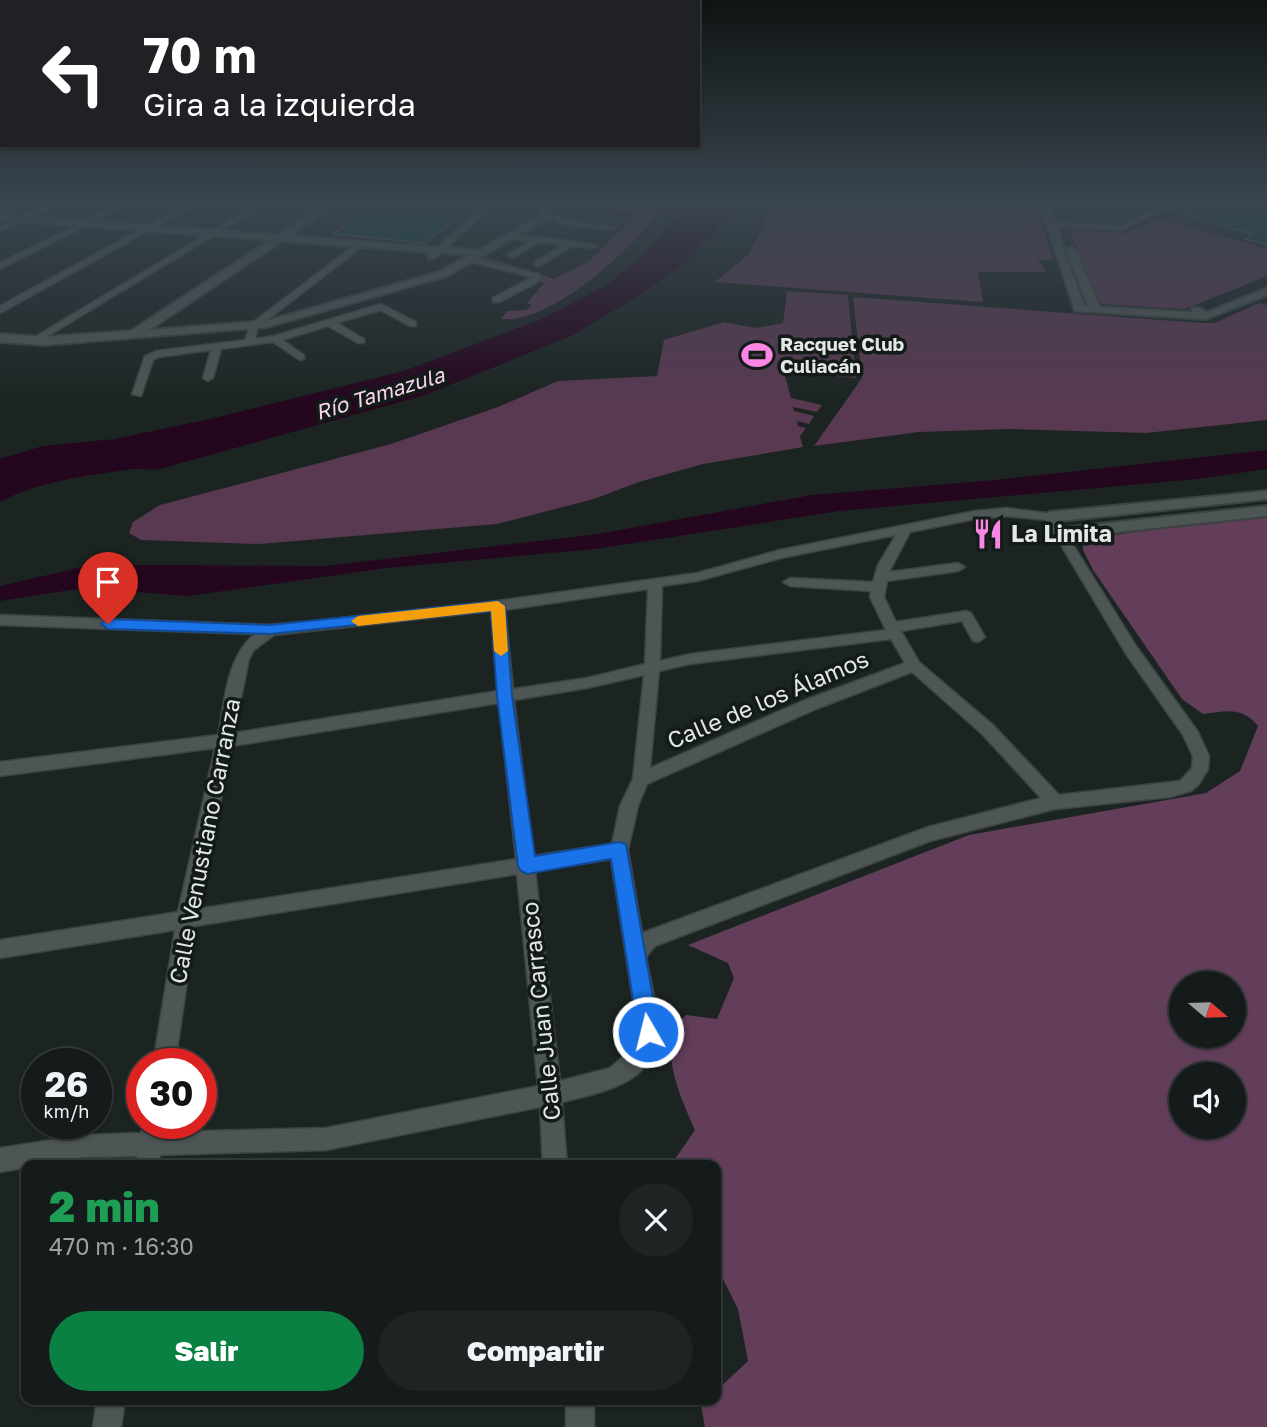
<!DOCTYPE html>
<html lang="es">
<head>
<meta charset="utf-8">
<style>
  body { margin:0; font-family:"Golos Text",sans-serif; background:#1e2423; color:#f1f3f6; height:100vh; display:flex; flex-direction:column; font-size:26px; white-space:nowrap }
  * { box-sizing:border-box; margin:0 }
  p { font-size:23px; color:#9da1a2 }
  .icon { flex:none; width:38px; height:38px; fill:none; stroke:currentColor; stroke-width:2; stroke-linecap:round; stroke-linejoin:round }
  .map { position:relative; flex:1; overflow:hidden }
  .panel { position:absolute; left:21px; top:1160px; width:700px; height:245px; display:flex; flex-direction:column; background:#151b1a; border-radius:14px; box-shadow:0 2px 5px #0004,0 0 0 2px #343939 }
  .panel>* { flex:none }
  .guide { position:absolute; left:0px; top:0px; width:700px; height:147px; box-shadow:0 2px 5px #0004,0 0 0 2px #343939; background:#202124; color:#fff; overflow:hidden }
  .needle { width:46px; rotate:109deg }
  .controls { position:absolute; left:1169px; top:971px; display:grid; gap:14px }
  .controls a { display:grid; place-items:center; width:77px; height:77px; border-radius:50%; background:#151b1a; box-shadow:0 2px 5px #0004,0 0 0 2px #343939; font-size:35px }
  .speed { position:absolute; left:21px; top:1048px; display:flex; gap:14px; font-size:35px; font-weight:700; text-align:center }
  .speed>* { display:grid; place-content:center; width:91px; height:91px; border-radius:50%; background:#151b1a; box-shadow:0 2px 5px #0004,0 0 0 2px #343939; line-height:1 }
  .speed small { font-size:18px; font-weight:400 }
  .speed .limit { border:10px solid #d22; background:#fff; color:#111 }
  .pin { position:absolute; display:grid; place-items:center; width:60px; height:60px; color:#fff; margin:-72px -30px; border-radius:50% 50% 50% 0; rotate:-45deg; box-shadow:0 0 7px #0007 }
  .pin .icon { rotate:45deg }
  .me { position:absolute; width:77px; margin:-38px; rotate:352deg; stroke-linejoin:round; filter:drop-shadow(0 0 5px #0008) }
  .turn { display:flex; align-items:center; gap:24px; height:147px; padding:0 28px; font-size:32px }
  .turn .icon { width:91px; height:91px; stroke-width:2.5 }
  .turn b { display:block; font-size:49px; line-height:60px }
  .round { display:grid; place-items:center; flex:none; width:74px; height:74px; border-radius:37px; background:#1e2423 }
  .overview { display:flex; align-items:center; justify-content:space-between; height:119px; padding:0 28px }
  h1 { font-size:42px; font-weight:800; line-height:52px; color:#1e9e55 }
  .cta { display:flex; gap:14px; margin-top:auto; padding:14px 28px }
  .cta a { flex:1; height:80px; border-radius:42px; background:#0b8043; color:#fff; font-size:28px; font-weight:800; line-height:80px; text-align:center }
  .cta a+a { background:#1e2423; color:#f1f3f6 }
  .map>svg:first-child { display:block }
  .green { fill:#583951 }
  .forest { fill:#623e5a; fill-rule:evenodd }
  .water { fill:#24061f }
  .building { fill:#014539; stroke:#46504d; stroke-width:2 }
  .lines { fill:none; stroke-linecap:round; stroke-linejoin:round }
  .minor-casing { stroke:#3b4240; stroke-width:3 }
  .tertiary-casing { stroke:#3b4240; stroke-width:4 }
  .secondary-casing { stroke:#3b4240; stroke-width:4 }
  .minor { fill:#4d5654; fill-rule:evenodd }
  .tertiary { fill:#4d5654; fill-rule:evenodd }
  .secondary { fill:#4d5654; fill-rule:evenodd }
  .route { fill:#1a73e8; stroke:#114b97; stroke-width:2 }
  .slow { fill:#f59e0b }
  .labels { text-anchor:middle; stroke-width:7; stroke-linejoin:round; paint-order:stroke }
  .far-poi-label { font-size:19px; font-weight:bold; fill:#e3e8e7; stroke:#131b19; text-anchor:start }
  .far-water-label { font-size:21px; font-style:italic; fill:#f9d3ef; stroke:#131b19 }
  .poi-label { font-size:23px; font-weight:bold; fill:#e3e8e7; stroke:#131b19; text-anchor:start }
  .street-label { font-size:23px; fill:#e3e8e7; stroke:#131b19 }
</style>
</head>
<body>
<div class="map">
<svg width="1267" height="1427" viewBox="0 0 1267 1427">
  <rect width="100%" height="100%" fill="#1c2422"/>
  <!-- green -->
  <g class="green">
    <path d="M550,204H666C638,243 552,325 501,319L507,311L526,310L532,305L527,303L544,283L513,268L478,258L482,256L554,279L588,262L639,213Z"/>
    <polygon points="774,204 1023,204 1038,207 1053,260 1037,260 1046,270 1043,272 978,272 983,302 715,282 749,254"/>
    <polygon points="1158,218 1267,249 1267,276 1185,309 1099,304 1069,229 1126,233"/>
    <polygon points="787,291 848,295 856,378 784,371 791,398 822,405 817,412 793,407 794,411 814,416 809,424 797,421 798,426 806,428 800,436 803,447 703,464 639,482 594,499 497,524 259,544 141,540 129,533 133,522 160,505 391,444 498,407 558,381 657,376 664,340 724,322 756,328 783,323"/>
    <polygon points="853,297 1202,323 1215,323 1259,303 1267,305 1267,420 1146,433 1010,429 919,432 814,446 862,378"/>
  </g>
  <!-- forest -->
  <path class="forest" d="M1267,515V1427H705L701,1405L706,1400H716V1391L748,1361L738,1309L716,1265V1166H657L675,1159L695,1130C681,1098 654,1043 686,1015L717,1019L734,978L728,963L688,945L969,835L1206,793L1240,771L1258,726C1242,706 1226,711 1203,714L1182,699L1093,570L1083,550V539ZM1181,984H1234V1036H1181ZM1181,1074H1234V1127H1181Z"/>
  <!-- water -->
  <g class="water">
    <path d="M687,204H732L713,233L685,263L635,298L571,336L425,395L160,469C151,471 143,468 133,469C91,475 38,481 0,502V459L43,446L115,439L210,419L404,371L539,320L610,283L649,249Z"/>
    <polygon points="1267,450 1267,469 1197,479 839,511 595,549 386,568 188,596 83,588 0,601 0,586 109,561 135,565 326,566 598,534 812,495 996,480"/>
  </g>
  <!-- building -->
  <g class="building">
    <polygon points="374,204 472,204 426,243 333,234"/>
    <polygon points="1179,204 1238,204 1267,211 1267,245 1245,239 1253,234 1169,210"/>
  </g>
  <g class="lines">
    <!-- minor casing -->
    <g class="minor-casing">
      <g id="minor">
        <polygon points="48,204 58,204 0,231 0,226"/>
        <polygon points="118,204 128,204 0,269 0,263"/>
        <polygon points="187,204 197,204 0,313 0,306"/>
        <polygon points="257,204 266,204 36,343 28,341"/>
        <polygon points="487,204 495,204 434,259 428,259 428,255"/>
        <polygon points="1167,204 1177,204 1121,230 1049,226 1045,224 1049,222 1120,226"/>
        <polygon points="544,214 561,216 563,220 617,228 613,230 560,224 555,220 541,218"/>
        <polygon points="508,234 571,241 597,246 593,248 572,246 538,267 534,264 535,262 563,245 540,242 512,258 508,256 509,254 531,241 508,238"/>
        <polygon points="360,241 367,243 258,327 255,339 274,336 381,304 416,322 416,326 410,326 380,310 337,323 364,339 364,343 358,343 328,326 282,340 304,355 304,359 300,360 273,342 221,349 213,378 208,381 203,378 211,350 159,357 153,360 141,396 132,394 145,356 156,351 245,340 251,324"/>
        <polygon points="467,257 540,274 540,281 499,302 493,302 493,298 532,277 467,261"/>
        <path d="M1007,508L1054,514L1136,646L1198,732L1209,756L1208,769L1199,784L1191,791L1170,797L1055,809L930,841L655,946L646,957C649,977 660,1013 658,1032C656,1084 601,1092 562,1102L567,1166H543L540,1107L326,1150L160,1155L159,1166H136L137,1156L85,1157L0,1172V1148L85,1135L141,1133L143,1124H165L164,1132L326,1128L538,1086L517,874L195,926L175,1064H153L175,930L0,958V940L178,912L215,748L0,776V762L218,735C225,701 226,657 255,634L0,625V615L270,625L316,621L498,601L697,573L780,550L975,511ZM1007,516L1046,520L1126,654L1183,735L1193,756L1192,768L1180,781L1059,795L994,726L919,662L901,631L962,621L973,641L978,642L985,637L971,613L966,611L896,622L884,597L887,581L958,571L965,567L958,563L889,572L910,532L975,519ZM896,535L878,565L873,582L790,578L783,582L790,586L871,591L870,597L886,630L690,654L660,661L662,586L697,581L781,558ZM648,589L645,664L587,678L513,689L505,610ZM491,611L498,691L234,733L249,659L254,650L274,635ZM891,639L905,663L805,700L650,768L659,671L690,664ZM912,672L982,734L1041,798L928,827L642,933L628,850L638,806L647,784L816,709ZM644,675L633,779L620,806L612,844L533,856L514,700L587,688ZM499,703L516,859L198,909L232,746ZM611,859L638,1032L632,1049L610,1068L560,1081L535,871Z"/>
        <polygon points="97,1400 125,1400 121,1427 93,1427"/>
        <rect x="566" y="1400" width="28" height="27"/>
      </g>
    </g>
    <!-- tertiary casing -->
    <g class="tertiary-casing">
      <g id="tertiary">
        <path d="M325,204H335L289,236L479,250L535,219L540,215L541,204H551L549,216L541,223L447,276L267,327L43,345L0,342V334L43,337L131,331L270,240L0,220V214L278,235ZM282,241L469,255L439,272L266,321L149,330Z"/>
        <polygon points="1040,204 1049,204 1084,306 1088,306 1066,250 1071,247 1076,250 1100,307 1205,313 1267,288 1267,295 1206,319 1075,311"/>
        <polygon points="1267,491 1267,499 1050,522 1042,517 1050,512"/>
        <polygon points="1267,506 1267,516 1061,538 1053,533 1061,528"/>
      </g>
    </g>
    <!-- secondary casing -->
    <g class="secondary-casing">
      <polygon id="secondary" points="1192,308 1200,308 1212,316 1202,318 1192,312"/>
    </g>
    <!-- minor -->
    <use href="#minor" class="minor"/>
    <!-- tertiary -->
    <use href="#tertiary" class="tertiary"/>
    <!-- secondary -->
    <use href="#secondary" class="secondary"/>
  </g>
  <!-- sky -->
  <linearGradient id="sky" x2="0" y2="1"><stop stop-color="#0f1413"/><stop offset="0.5" stop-color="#3a454f"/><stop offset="1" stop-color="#3a454f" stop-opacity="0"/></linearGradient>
  <rect width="1267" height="404" fill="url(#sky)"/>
  <!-- route -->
  <polygon class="route" points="498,601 505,606 512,696 535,856 619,842 626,844 659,1032 656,1039 648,1042 641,1039 638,1032 611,859 527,874 521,871 518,866 497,696 491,611 270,634 108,629 101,624 108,619 270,625"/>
  <!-- slow -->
  <polygon class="slow" points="498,601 505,606 508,651 501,656 494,651 491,611 358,626 351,621 358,616"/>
  <!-- icons -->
  <defs>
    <g id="stadium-bare" transform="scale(2.415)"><path d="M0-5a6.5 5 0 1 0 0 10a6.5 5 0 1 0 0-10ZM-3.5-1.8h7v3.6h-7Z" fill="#fc86e4" stroke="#131b19" stroke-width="2.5" paint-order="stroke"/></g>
    <g id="restaurant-bare" transform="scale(2.415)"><path d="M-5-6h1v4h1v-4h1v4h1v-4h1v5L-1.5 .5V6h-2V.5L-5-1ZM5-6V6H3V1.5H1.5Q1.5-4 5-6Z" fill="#fc86e4" stroke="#131b19" stroke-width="2.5" paint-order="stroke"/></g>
  </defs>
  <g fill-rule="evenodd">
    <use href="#stadium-bare" x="757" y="355"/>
    <use href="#restaurant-bare" x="988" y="534"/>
  </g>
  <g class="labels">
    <!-- far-poi labels -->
    <g class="far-poi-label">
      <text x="780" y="351">Racquet Club<tspan x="780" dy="22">Culiacán</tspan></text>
    </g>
    <!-- far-water labels -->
    <g class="far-water-label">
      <text transform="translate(380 394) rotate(-17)" y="7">Río Tamazula</text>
    </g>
    <!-- poi labels -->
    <g class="poi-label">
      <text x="1011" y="542">La Limita</text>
    </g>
    <!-- street labels -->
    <g class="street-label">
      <text transform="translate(768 700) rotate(-23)" y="8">Calle de los Álamos</text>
      <text transform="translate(205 841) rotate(-79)" y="8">Calle Venustiano Carranza</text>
      <text transform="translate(541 1011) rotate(-96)" y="8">Calle Juan Carrasco</text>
    </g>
  </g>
</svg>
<div class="controls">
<a><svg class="needle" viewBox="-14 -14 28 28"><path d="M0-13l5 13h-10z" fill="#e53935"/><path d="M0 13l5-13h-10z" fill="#9da1a2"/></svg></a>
<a><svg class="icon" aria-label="sound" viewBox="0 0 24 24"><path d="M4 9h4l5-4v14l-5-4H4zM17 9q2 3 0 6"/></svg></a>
</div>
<div class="speed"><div>26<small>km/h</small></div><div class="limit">30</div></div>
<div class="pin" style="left:108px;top:624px;background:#d93025"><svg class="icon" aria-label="arrive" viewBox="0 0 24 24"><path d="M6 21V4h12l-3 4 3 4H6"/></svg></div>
<svg class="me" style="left:648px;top:1032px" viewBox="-20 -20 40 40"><circle r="17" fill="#1a73e8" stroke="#fff" stroke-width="3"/><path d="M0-11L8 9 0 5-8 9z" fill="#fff"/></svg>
<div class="guide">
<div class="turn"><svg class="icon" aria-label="left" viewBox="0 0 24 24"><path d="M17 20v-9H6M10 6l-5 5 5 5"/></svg><div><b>70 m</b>Gira a la izquierda</div></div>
</div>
<section class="panel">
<div class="overview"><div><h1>2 min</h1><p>470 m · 16:30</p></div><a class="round"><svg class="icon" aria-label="close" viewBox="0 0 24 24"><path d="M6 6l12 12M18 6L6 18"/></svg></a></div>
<div class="cta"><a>Salir</a><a>Compartir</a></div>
</section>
</div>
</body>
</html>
